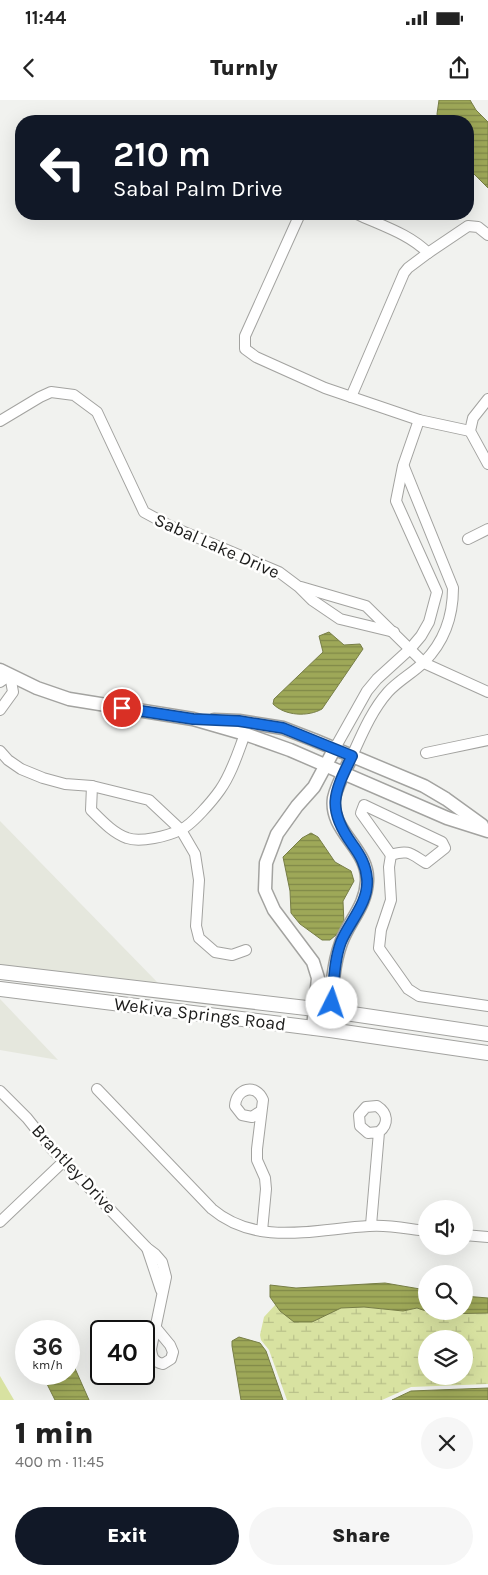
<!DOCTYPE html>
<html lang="en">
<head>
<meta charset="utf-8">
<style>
  body { margin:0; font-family:Karla,sans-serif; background:#f6f6f6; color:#222; height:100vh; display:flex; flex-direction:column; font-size:19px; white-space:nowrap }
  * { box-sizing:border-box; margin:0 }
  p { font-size:16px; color:#767676 }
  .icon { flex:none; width:28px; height:28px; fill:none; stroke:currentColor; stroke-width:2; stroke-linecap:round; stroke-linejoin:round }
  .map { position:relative; height:1300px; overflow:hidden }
  .sheet { display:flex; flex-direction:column; background:#fff; flex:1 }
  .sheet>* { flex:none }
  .hud { position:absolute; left:15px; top:15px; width:459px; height:105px; border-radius:20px; box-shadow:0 5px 20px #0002; background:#111827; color:#fff; overflow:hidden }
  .fabs { position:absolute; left:418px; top:1100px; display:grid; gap:10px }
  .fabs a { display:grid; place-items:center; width:55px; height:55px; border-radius:50%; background:#fff; box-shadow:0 5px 20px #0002; font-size:25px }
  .speed { position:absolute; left:15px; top:1220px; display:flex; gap:10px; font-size:25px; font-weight:700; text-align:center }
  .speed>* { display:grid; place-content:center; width:65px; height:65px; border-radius:50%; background:#fff; box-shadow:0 5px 20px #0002; line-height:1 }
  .speed small { font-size:12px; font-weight:400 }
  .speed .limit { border:2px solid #111; border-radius:8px; background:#fff; color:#111 }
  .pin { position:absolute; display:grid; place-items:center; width:42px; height:42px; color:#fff; margin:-21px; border:2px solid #fff; border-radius:50%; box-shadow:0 1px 5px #0007 }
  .me { position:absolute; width:55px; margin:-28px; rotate:4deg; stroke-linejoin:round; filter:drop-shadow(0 0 4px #0008) }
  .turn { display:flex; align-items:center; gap:18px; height:105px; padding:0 15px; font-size:22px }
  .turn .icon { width:65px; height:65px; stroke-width:2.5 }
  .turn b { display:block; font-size:35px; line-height:42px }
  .round { display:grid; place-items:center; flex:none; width:52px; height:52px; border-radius:26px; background:#f6f6f6 }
  .headline { display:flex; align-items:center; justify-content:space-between; height:85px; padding:0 15px }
  h1 { font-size:30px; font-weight:800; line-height:38px }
  .button { display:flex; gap:10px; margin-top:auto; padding:10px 15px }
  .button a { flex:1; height:58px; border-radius:30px; background:#111827; color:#fff; font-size:20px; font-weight:800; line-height:58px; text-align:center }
  .button a+a { background:#f6f6f6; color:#222 }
  .status { display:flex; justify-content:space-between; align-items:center; height:35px; padding:0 25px; background:#fff; direction:ltr }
  .status svg { height:14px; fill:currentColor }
  header { display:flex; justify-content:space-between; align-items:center; height:65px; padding:0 15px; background:#fff; font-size:22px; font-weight:800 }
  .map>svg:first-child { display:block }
  .built { fill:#e5e7dd }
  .wetland { fill:url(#wetland-marsh); fill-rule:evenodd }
  .park { fill:#d8e2a1 }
  .water { fill:url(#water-rules); stroke:#777e46 }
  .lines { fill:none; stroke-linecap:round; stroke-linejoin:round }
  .minor-casing { stroke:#a3a3a0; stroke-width:12 }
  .tertiary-casing { stroke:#a3a3a0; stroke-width:15 }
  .secondary-casing { stroke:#a3a3a0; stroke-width:16 }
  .minor { stroke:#fff; stroke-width:10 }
  .tertiary { stroke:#fff; stroke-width:12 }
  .secondary { stroke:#fff; stroke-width:14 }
  .route-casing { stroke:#114b97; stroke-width:12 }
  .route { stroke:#1a73e8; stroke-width:9 }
  .labels { text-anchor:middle; stroke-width:5; stroke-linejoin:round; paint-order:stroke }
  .street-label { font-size:18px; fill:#1c1c1b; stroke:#fffffe }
</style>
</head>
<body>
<div class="status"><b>11:44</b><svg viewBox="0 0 49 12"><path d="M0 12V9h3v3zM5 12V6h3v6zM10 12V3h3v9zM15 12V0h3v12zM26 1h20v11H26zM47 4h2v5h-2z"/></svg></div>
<header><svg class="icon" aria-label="back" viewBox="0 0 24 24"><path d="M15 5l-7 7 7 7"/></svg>Turnly<svg class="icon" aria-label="share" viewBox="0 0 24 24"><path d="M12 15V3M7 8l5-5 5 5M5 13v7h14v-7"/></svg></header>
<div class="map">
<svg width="488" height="1300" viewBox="0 0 488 1300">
  <defs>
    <pattern id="wetland-marsh" width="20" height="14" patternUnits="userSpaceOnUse" patternTransform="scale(1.25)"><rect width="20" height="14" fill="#d8e2a1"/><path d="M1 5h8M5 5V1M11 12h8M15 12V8" fill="none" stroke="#b9c18a"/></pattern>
    <pattern id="water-rules" width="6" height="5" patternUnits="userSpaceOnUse" patternTransform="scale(1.25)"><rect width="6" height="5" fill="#9ea858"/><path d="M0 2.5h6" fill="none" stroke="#808848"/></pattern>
  </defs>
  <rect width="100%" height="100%" fill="#f1f2ef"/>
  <!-- built -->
  <g class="built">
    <polygon points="0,721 158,883 0,865"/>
    <polygon points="0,899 58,960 0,950"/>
  </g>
  <!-- wetland -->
  <path class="wetland" d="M276,1204L280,1211L312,1222L341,1207H364L403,1211L417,1208L437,1214L488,1213V1284L411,1287L382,1300H287L269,1250L261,1240L260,1235L264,1217ZM426,1239H464V1276H426Z"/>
  <!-- park -->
  <polygon class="park" points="0,1276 14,1300 0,1300"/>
  <!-- water -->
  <g class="water">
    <polygon points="439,0 470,0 476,10 488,22 488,88 468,68 468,21 438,21 437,14"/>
    <path d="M329,532L344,545L360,544L363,549L322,609C308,617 285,616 273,604L274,599L323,552L319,536Z"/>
    <polygon points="311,733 318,737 335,762 351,771 354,781 343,801 344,824 336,835 330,840 322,840 300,824 291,813 290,791 283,757 302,738"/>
    <polygon points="385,1183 426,1190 426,1211 417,1208 403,1211 364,1207 341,1208 312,1222 294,1222 280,1211 270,1197 270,1185 296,1188"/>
    <polygon points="464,1196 488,1198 488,1213 437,1214 428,1211 464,1211"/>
    <polygon points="239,1237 260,1243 266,1251 283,1300 241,1300 232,1246 232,1241"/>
    <polygon points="69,1255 89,1300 55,1300 42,1274 69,1274"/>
    <polygon points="488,1288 488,1300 392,1300 411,1291"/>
  </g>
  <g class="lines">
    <!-- minor casing -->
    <g class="minor-casing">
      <g id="minor">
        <polyline points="300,114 245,236 245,249 256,257 325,288 419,320 470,331"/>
        <path d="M357,114C380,125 410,134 428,153L468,126L478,127L488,135"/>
        <polyline points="351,297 404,173 408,168 428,153"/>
        <polyline points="488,299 473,318 470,331 488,364"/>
        <polyline points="0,321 40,297 51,292 74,295 97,312 144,412 170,426 279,472 299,487 312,500 340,519 394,532"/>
        <polyline points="468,439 488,429"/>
        <polyline points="301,487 366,506 424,563 488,592"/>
        <polyline points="0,582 10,575 13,592 0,610"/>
        <polyline points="335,648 367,591 377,579 410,549 421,536 429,522 437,492 396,401 403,366 419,320"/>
        <polyline points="0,651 8,660 21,669 43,678 65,684 92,686 149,700 181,730 195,754 199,780 196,826 199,838 215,852 232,855 246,850"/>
        <polyline points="426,653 488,640"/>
        <path d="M352,656C362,634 372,610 388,592C399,580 413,573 424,562C444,542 453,516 453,488L404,367"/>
        <path d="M92,686L91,710C102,721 113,733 127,738C140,743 168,736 180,730C191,726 213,700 220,690C232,673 238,652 245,634"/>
        <path d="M364,705L442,742L445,748L426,763C411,754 409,749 391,755L361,713Z"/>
        <polyline points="391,755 389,767 391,800 381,830 379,848 408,889 419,896 488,906"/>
        <path d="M97,989L212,1109C257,1147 316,1129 369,1126C387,1124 408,1129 426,1131"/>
        <path d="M0,991L27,1018L51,1048L147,1148L155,1154L162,1162L166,1177L151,1249C152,1258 154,1262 163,1264L171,1259L173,1252L170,1245L156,1228"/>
        <path d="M261,1011L252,1017L242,1015L235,1006C236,988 256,983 263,1000L257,1049V1060L265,1078L266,1089L262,1131"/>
        <polyline points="0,1122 64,1061"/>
        <path d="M371,1125L379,1032C389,1024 388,1013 377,1006L366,1007L359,1015L360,1026L368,1033L379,1032"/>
        <polyline points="464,1135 488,1137"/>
        <polyline points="147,1148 161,1190"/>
      </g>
    </g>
    <!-- tertiary casing -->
    <g class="tertiary-casing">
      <g id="tertiary">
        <polyline points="0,570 37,588 69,599 193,619 245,634 290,650 447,718 488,731"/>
        <polyline points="214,620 239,621 283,628 314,640 424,686 446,699 482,725"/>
        <polyline points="313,928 318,878 313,862 274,810 265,790 266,763 277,734 297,706 314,687 335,648"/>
        <path d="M330,930C332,901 331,870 341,843C349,821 366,806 367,781C369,749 329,731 334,698C337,684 346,669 352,656"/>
      </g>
    </g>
    <!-- secondary casing -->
    <g class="secondary-casing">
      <g id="secondary">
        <polyline points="0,872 332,911 488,934"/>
        <polyline points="0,889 330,930 488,953"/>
      </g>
    </g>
    <!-- minor -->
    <use href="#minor" class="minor"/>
    <!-- tertiary -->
    <use href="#tertiary" class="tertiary"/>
    <!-- secondary -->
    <use href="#secondary" class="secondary"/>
  </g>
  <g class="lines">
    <!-- route casing -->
    <g class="route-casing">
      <path id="route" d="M122,608L193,619L239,621L283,628L352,656C334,693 326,708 352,744C360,755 366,765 367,779C369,803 349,822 341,842C334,861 334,882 332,903"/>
    </g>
    <!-- route -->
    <use href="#route" class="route"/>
  </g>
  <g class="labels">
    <!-- street labels -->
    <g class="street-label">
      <text transform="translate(217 446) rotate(24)" y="6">Sabal Lake Drive</text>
      <text transform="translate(200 914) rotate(7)" y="6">Wekiva Springs Road</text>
      <text transform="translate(74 1069) rotate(47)" y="6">Brantley Drive</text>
    </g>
  </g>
</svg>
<div class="fabs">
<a><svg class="icon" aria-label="sound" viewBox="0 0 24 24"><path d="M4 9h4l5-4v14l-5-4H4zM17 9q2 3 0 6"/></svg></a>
<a><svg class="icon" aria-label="search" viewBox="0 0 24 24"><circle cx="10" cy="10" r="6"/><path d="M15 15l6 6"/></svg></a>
<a><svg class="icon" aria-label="layers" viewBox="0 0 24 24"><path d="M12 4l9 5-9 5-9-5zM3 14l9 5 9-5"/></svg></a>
</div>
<div class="speed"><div>36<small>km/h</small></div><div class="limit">40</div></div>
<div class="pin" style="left:122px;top:608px;background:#d93025"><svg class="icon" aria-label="arrive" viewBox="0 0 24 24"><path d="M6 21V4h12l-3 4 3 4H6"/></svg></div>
<svg class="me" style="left:332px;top:903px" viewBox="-20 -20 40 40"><circle r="19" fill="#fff"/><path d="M0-13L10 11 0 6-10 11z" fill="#1a73e8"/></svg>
<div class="hud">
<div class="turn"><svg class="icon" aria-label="left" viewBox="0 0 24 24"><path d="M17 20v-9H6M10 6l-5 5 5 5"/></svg><div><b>210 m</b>Sabal Palm Drive</div></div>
</div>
</div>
<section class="sheet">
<div class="headline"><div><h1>1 min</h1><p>400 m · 11:45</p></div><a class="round"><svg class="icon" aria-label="close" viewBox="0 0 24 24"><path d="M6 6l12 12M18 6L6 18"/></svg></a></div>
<div class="button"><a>Exit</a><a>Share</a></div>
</section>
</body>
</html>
